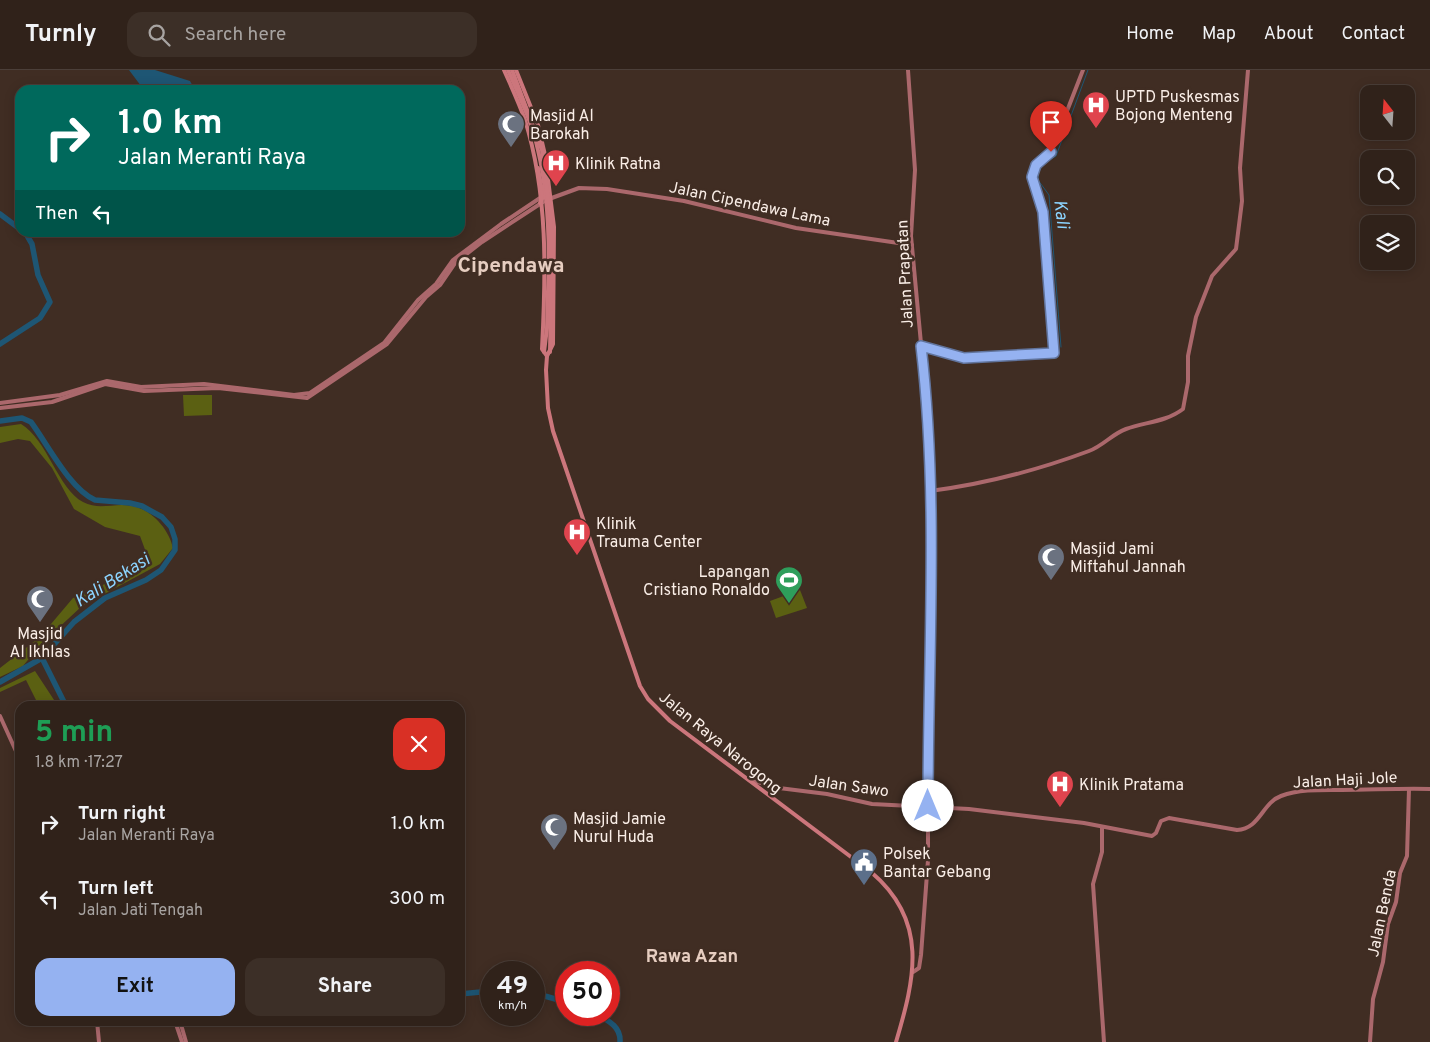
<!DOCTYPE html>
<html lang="en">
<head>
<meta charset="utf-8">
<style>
  body { margin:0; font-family:Overpass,sans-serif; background:#3c2f27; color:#f1f3f6; height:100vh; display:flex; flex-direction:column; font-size:19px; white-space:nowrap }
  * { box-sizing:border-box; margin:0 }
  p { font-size:16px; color:#a8a4a2 }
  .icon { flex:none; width:28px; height:28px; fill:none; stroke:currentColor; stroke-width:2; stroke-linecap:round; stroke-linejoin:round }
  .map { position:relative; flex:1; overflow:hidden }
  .drawer { position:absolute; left:15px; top:631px; width:450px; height:325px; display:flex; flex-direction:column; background:#30221a; border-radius:15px; box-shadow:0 2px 12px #0003,0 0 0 1px #4b3f39 }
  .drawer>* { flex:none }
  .banner { position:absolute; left:15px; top:15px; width:450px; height:152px; border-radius:15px; box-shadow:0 2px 12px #0003,0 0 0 1px #4b3f39; background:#00695c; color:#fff; overflow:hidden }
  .needle { width:32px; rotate:343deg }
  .tools { position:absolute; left:1360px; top:15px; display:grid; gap:10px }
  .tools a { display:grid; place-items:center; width:55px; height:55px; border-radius:10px; background:#30221a; box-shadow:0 2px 12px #0003,0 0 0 1px #4b3f39; font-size:25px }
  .speed { position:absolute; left:480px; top:891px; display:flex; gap:10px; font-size:25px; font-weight:700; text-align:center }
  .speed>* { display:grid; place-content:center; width:65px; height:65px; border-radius:50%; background:#30221a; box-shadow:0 2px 12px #0003,0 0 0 1px #4b3f39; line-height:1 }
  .speed small { font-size:12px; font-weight:400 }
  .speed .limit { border:8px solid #d22; background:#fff; color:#111 }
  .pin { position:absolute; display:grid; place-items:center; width:42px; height:42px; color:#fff; margin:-51px -21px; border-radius:50% 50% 50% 0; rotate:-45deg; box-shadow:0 0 5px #0007 }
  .pin .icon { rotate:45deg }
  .me { position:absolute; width:55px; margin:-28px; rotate:0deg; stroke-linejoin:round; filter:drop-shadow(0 0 4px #0008) }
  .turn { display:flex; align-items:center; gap:18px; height:105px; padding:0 20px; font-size:22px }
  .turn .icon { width:65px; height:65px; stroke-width:2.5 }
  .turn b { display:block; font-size:35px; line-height:42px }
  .then { display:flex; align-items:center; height:48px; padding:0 20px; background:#0003; gap:10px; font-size:19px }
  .round { display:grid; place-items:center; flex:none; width:52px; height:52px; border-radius:15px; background:#3c2f27 }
  .summary { display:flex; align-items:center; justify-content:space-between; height:85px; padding:0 20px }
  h1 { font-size:30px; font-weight:700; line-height:38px; color:#1e9e55 }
  .primary-button { display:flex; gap:10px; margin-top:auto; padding:10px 20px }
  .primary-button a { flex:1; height:58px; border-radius:15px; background:#95b2f1; color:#111; font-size:20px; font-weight:700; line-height:58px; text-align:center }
  .primary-button a+a { background:#3c2f27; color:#f1f3f6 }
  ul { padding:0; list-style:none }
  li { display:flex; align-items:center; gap:15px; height:75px; padding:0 20px }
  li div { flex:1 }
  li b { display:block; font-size:19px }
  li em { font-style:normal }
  header { display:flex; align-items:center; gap:30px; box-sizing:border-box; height:70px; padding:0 25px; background:#30221a; border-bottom:1px solid #4b3f39 }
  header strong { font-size:24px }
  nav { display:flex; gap:28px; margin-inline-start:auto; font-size:18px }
  .search { width:350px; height:45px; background:#3c2f27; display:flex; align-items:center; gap:12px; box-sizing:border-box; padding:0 18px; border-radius:15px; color:#a8a4a2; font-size:19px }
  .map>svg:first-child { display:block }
  .green { fill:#5b6012 }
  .water { fill:#1e5674 }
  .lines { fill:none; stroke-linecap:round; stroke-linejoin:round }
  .stream { stroke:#1e5674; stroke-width:1 }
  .river { stroke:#1e5674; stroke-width:5.5 }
  .secondary { stroke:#ab686c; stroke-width:4 }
  .primary { stroke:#cc767c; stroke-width:4 }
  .primary-bridge { stroke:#cc767c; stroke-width:4 }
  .route-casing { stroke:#61749d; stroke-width:12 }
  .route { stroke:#95b2f1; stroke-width:9 }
  .labels { text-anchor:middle; stroke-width:5; stroke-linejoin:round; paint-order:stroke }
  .poi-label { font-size:16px; fill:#faeee7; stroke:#402d23; text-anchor:start }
  .street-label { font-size:16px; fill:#faeee7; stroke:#402d23 }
  .water-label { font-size:18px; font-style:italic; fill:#8cd4ff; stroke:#402d23 }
  .neighbourhood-label { font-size:18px; font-weight:bold; fill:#e6cdc0; stroke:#402d23 }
  .district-label { font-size:21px; font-weight:bold; fill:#e6cdc0; stroke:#402d23 }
</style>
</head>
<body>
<header>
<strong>Turnly</strong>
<div class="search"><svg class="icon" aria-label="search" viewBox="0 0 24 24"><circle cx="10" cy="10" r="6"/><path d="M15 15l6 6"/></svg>Search here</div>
<nav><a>Home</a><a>Map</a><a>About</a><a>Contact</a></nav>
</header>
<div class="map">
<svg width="1430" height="972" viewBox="0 0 1430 972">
  <rect width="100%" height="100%" fill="#402d23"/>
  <!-- green -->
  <g class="green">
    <polygon points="183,325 212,325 212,345 184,346"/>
    <path d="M21,354C47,369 58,419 83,432C100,441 115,432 132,436C151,439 169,459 173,478L160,494L82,536L40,575L23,596L0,607V598L40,567L73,528L123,506L145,492L147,485L140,466L105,457L74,439L52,398L30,371L18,369L0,373V357Z"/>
    <polygon points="800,520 807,538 776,548 770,531"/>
    <polygon points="35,601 58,636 39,636 26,610 0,622 0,618"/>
  </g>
  <!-- water -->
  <polygon class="water" points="129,0 155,0 190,11 195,20 144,20"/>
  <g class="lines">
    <!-- stream -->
    <polyline class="stream" points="1061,277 1049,125 1038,110 1038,102 1045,93 1056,86 1088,0"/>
    <!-- river -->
    <g class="river">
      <polyline points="0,144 20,159"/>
      <polyline points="0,274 40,248 50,232 38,205 32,174 25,162"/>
      <path d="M0,351L22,348L31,352C48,375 70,419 95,430L130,433L142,436L162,447L171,457L175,469V480L161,500L146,510L105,528L74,552L42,588L0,612"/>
      <polyline points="42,588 66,636"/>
      <polyline points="534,923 566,932"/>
      <polyline points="460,924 491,921"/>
      <path d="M598,945C609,951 621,957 620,972"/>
    </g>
    <!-- secondary -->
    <g class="secondary">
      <polyline points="908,0 915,100 911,166 923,295 933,489 928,618 928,790 921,885 919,898 913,902"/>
      <polyline points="549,129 579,118 607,119 684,131 796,158 912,175"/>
      <polyline points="921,276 964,289 1054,283 1043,142 1032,107 1036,95 1051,82 1083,0"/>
      <polyline points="0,333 60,325 107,311 141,317 204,314 294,325 310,323 384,273 418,230 436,214 453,190 501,154 543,126"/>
      <polyline points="0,338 52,332 105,314 144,321 218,318 307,328 387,274 426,227 440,215 455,193 482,172 543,132"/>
      <path d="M930,421C985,414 1038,400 1089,381C1103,376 1112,364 1126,359C1145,352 1166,352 1183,339L1188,312V286L1196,247L1212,206L1236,179L1242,131L1240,98L1248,0"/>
      <polyline points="0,646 20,690"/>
      <path d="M750,710L779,718L827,724L872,734L969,739L1084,753L1152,766L1156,763L1161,751L1169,748L1237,760C1260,759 1262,733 1281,726C1300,719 1322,720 1342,720C1371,720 1401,718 1430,719"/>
      <polyline points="1102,757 1102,782 1093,814 1104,972"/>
      <polyline points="97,951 99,972"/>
      <polyline points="175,951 182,972"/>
      <polyline points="180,951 186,972"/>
      <polyline points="1370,972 1373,929 1383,892 1388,854 1396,832 1400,803 1407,786 1409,719"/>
    </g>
    <!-- primary -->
    <g class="primary">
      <path d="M504,0C511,16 519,33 525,50C548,124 546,202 542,279L547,286"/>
      <path d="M516,0L538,55L545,85L554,157L553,274L547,286L546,300L548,338L553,361L640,616L648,629L670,651L871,802C929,851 915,908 896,972"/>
      <polyline points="538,98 543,127 540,133"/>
      <polyline points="544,282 547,258 548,222"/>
      <polyline points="550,282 551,222"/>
    </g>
    <!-- primary-bridge -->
    <g class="primary-bridge">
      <path d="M508,0C519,26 532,52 538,80C549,126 550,175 548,222"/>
      <polyline points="512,0 542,80 551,155 551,222"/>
    </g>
  </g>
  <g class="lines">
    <!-- route casing -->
    <g class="route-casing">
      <path id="route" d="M928,736C928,583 939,429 921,276L964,288L1054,283L1043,142L1032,107L1036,95L1051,82"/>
    </g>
    <!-- route -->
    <use href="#route" class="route"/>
  </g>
  <!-- icons -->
  <defs>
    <g id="hospital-pin" transform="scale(1.4375)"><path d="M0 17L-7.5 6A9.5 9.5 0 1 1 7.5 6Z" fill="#e0444e" stroke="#402d23"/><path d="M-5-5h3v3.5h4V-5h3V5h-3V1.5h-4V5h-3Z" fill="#fff"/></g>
    <g id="mosque-pin" transform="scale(1.4375)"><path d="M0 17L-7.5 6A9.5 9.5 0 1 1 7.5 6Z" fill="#6b7280" stroke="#402d23"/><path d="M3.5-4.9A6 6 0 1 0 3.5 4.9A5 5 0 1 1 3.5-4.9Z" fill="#fff"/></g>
    <g id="stadium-pin" transform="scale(1.4375)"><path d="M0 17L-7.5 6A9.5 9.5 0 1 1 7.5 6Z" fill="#2e9e5b" stroke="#402d23"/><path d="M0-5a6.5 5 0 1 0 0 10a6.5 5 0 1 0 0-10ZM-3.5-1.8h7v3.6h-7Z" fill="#fff"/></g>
    <g id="civic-pin" transform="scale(1.4375)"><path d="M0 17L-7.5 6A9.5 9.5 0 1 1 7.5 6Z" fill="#5c6f8a" stroke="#402d23"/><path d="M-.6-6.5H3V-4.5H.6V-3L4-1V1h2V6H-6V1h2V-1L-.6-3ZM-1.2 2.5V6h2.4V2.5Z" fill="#fff"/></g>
  </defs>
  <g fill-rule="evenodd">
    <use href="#hospital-pin" x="1096" y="35"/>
    <use href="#mosque-pin" x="511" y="54"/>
    <use href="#hospital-pin" x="556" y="93"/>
    <use href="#hospital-pin" x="577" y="462"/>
    <use href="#mosque-pin" x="1051" y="487"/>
    <use href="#stadium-pin" x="789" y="510"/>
    <use href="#mosque-pin" x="40" y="529"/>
    <use href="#hospital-pin" x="1060" y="714"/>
    <use href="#mosque-pin" x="554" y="757"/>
    <use href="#civic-pin" x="864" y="792"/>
  </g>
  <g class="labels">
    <!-- poi labels -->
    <g class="poi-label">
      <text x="1115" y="32">UPTD Puskesmas<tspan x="1115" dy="18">Bojong Menteng</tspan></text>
      <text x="530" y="51">Masjid Al<tspan x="530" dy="18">Barokah</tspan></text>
      <text x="575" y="99">Klinik Ratna</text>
      <text x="596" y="459">Klinik<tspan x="596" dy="18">Trauma Center</tspan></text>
      <text x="1070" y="484">Masjid Jami<tspan x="1070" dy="18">Miftahul Jannah</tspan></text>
      <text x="770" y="507" text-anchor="end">Lapangan<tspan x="770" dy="18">Cristiano Ronaldo</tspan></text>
      <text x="40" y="569" text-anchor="middle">Masjid<tspan x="40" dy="18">Al Ikhlas</tspan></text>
      <text x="1079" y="720">Klinik Pratama</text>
      <text x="573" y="754">Masjid Jamie<tspan x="573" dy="18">Nurul Huda</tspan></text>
      <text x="883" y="789">Polsek<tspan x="883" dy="18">Bantar Gebang</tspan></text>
    </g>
    <!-- street labels -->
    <g class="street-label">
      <text transform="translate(750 133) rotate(12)" y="6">Jalan Cipendawa Lama</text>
      <text transform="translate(904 204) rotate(-93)" y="6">Jalan Prapatan</text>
      <text transform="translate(721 672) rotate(39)" y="6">Jalan Raya Narogong</text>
      <text transform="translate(1345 709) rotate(-3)" y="6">Jalan Haji Jole</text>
      <text transform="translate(849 715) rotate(8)" y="6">Jalan Sawo</text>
      <text transform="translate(1381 843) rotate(-78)" y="6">Jalan Benda</text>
    </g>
    <!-- water labels -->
    <g class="water-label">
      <text transform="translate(1062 144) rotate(83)" y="6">Kali</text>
      <text transform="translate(112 510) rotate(-32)" y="6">Kali Bekasi</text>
    </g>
    <!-- neighbourhood labels -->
    <g class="neighbourhood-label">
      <text x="692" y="892">Rawa Azan</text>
    </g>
    <!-- district labels -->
    <g class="district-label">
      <text x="511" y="202">Cipendawa</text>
    </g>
  </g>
</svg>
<div class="tools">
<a><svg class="needle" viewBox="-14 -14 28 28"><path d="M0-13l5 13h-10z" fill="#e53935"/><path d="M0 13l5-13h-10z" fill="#a8a4a2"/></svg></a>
<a><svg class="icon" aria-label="search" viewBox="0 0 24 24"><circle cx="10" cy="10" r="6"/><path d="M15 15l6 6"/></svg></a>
<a><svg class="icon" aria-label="layers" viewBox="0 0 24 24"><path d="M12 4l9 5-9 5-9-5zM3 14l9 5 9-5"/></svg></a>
</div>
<div class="speed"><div>49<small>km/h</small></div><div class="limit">50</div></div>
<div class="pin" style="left:1051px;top:82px;background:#d93025"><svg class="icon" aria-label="arrive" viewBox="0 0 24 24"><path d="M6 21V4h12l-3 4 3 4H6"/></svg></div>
<svg class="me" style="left:928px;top:736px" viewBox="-20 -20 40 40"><circle r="19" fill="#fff"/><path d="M0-13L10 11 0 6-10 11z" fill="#95b2f1"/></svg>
<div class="banner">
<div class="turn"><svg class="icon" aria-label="right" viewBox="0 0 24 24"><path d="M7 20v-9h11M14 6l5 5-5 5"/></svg><div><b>1.0 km</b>Jalan Meranti Raya</div></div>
<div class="then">Then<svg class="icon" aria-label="left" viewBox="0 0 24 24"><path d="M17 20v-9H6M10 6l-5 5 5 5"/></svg></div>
</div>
<section class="drawer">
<div class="summary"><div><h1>5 min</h1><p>1.8 km · 17:27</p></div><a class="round" style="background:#d93025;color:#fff"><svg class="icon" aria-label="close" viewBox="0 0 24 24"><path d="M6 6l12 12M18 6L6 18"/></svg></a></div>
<ul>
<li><svg class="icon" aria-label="right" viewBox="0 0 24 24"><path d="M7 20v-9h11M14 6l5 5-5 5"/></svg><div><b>Turn right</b><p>Jalan Meranti Raya</p></div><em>1.0 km</em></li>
<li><svg class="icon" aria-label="left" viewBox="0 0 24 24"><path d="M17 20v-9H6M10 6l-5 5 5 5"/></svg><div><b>Turn left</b><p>Jalan Jati Tengah</p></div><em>300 m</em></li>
</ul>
<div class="primary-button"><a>Exit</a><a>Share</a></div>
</section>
</div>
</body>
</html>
